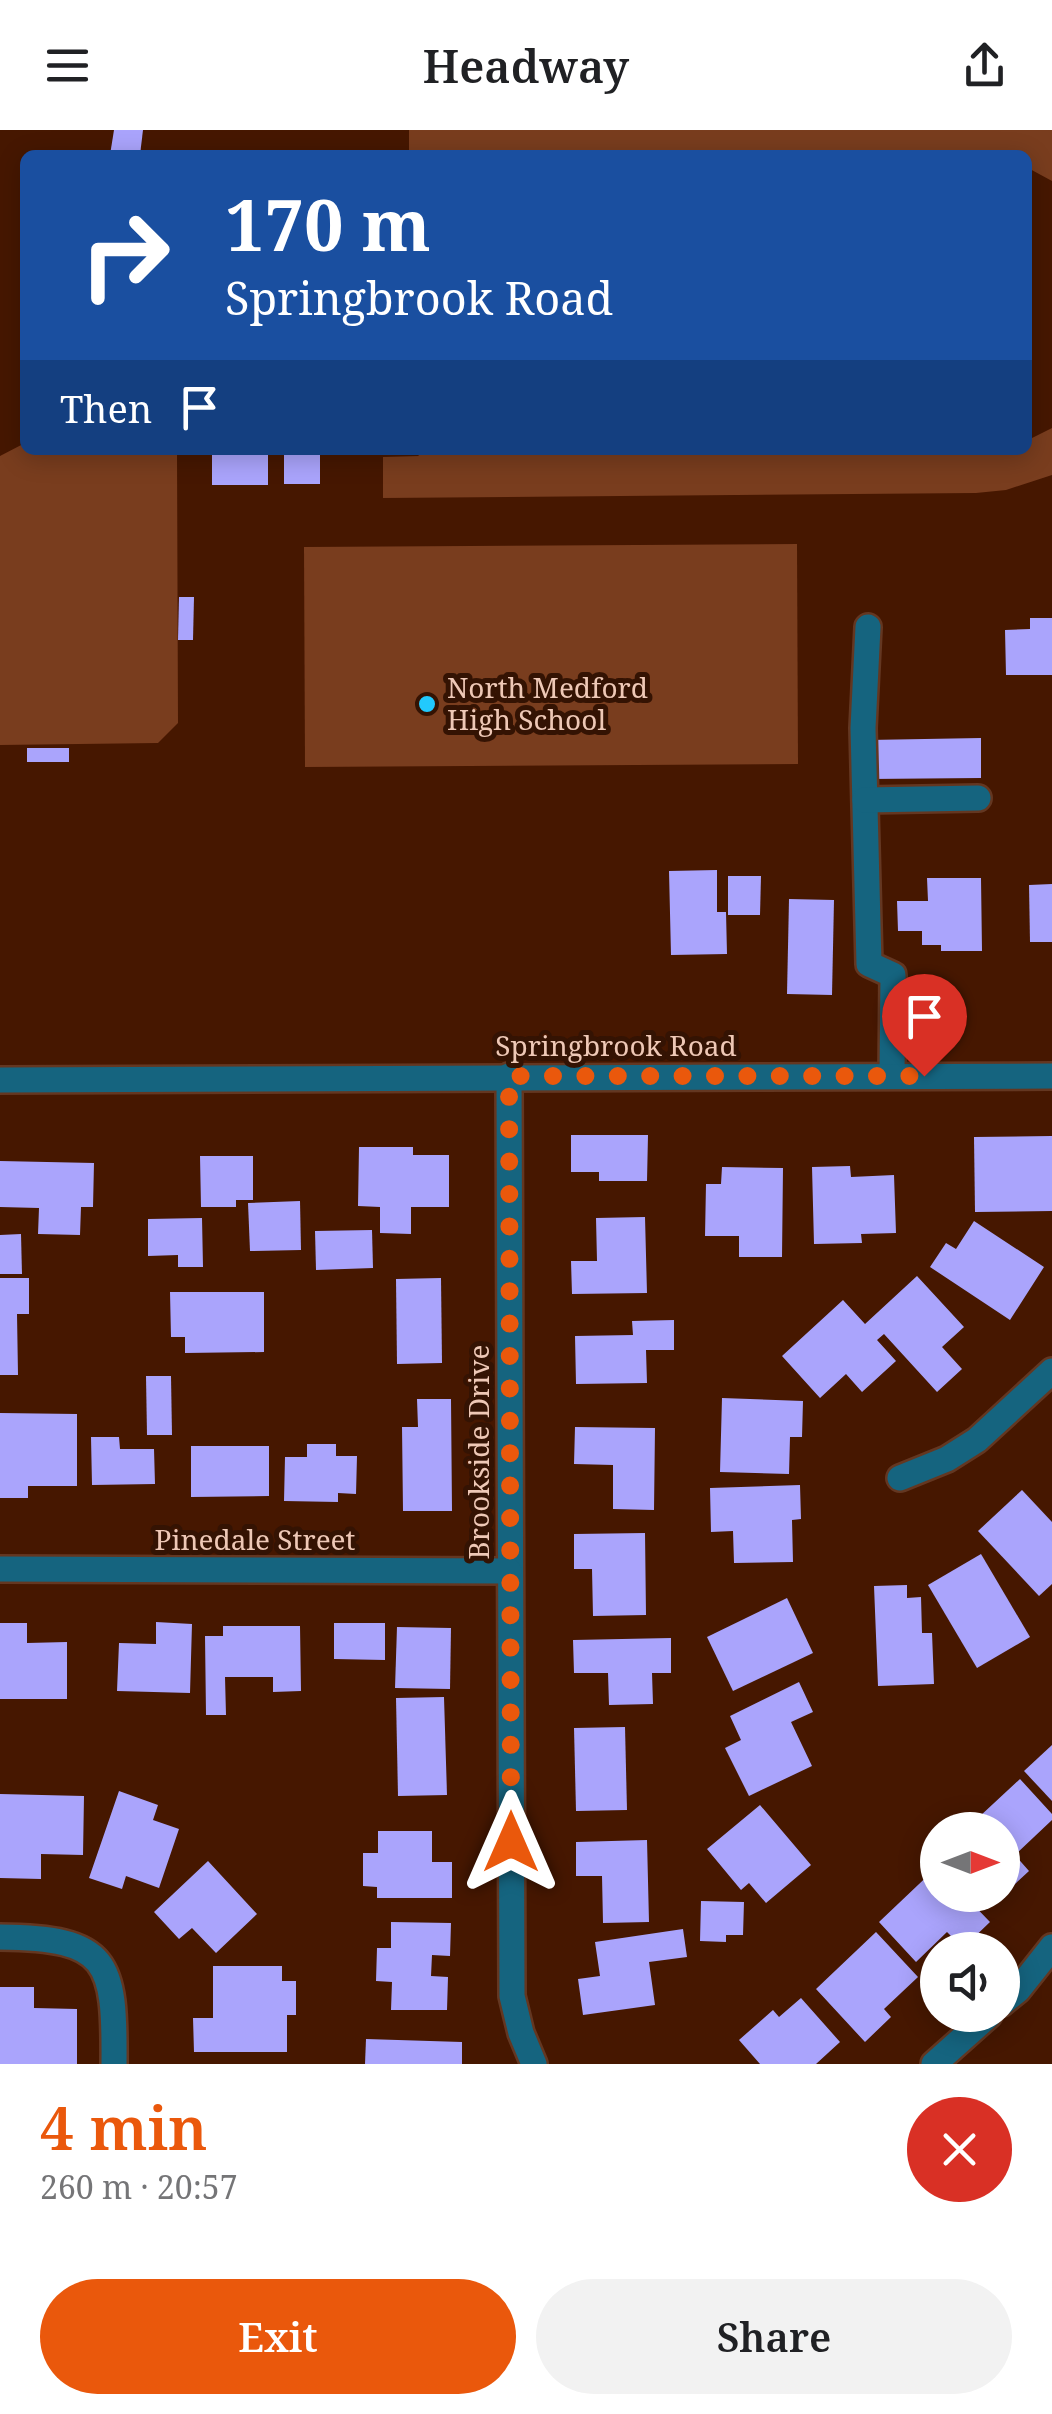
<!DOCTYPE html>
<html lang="en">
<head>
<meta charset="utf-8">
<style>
  body { margin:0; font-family:"Noto Serif",serif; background:#f2f2f2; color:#202124; height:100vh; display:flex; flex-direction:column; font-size:38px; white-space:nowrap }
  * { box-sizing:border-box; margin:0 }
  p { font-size:32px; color:#757577 }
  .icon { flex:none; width:55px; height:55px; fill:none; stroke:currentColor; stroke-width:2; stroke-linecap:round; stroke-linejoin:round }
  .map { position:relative; height:1934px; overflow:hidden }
  .details { display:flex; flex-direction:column; background:#fff; flex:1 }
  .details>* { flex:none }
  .guide { position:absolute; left:20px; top:20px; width:1012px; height:305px; border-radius:15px; box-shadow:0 5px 25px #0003; background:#1a4fa0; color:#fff; overflow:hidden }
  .needle { width:65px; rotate:90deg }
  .controls { position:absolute; left:920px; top:1682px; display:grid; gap:20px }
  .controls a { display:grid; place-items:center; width:100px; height:100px; border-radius:50%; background:#fff; box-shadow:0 5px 25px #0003; font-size:50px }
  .pin { position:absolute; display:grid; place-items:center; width:85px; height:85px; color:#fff; margin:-102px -42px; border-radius:50% 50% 50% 0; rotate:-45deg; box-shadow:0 0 10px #0007 }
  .pin .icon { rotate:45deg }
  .me { position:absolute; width:110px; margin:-55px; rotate:0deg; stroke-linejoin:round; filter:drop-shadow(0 0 8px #0008) }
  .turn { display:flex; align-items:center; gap:35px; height:210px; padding:0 40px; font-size:45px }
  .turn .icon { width:130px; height:130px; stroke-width:2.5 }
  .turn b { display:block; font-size:70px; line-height:85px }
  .then { display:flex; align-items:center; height:95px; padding:0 40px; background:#0003; gap:20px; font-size:38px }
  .round { display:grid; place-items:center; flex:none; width:105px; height:105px; border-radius:52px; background:#f2f2f2 }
  .overview { display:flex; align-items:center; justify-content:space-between; height:170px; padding:0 40px }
  h1 { font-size:60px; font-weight:600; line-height:75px; color:#ea580c }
  .action { display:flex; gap:20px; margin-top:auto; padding:20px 40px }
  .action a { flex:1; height:115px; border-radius:60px; background:#ea580c; color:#fff; font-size:40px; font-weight:600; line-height:115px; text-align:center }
  .action a+a { background:#f2f2f2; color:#202124 }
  header { display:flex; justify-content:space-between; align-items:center; height:130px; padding:0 40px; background:#fff; font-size:45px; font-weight:600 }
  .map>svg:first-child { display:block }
  .pitch { fill:#793d1e }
  .building { fill:#aaa4fc }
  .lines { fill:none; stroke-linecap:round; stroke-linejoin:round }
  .minor-casing { stroke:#643721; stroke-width:30 }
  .minor { stroke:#15647f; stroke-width:25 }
  .route { stroke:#ea580c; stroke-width:18; stroke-dasharray:0 32.4 }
  .poi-dot { fill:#22c9fd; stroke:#341303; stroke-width:4 }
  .labels { text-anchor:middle; stroke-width:10; stroke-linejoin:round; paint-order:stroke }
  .poi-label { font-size:28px; fill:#eec8b6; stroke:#341303; text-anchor:start }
  .street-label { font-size:28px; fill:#eec8b6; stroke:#341303 }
</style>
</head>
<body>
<header><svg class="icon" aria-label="menu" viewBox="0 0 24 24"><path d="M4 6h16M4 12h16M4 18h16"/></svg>Headway<svg class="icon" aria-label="share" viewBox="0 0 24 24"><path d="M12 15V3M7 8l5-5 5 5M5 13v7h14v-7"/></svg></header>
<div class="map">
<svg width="1052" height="1934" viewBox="0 0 1052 1934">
  <rect width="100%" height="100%" fill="#461700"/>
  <!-- pitch -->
  <g class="pitch">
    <polygon points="409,0 1052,0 1052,51 1028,38 1028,25 409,25"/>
    <polygon points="1052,298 1052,345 1006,360 976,363 383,368 383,327 419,326 414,320 502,320 539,325 1028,320 1028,310"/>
    <polygon points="25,313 25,320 177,320 178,593 158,613 0,615 0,326"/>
    <polygon points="797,414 798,634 305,637 304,417"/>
  </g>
  <!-- building -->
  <g class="building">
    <polygon points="114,0 143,0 140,25 110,25"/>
    <rect x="212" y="320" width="56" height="35"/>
    <rect x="284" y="320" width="36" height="34"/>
    <polygon points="179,467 194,467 193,510 178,510"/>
    <polygon points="1030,488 1052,488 1052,545 1006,545 1005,500 1030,499"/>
    <polygon points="981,608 981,648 869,649 868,610"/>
    <rect x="27" y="618" width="42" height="14"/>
    <polygon points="717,740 717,782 726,782 727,824 671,825 669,741"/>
    <polygon points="728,746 761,746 760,785 728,785"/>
    <polygon points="927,748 981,748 982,821 941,821 941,815 922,815 922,801 898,801 897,771 928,771"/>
    <polygon points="1052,754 1052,812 1030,812 1029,755"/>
    <polygon points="789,769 834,770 832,865 787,864"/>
    <polygon points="571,1005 648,1005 647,1051 599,1051 599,1042 571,1042"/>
    <polygon points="1052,1006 1052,1081 975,1082 974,1007"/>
    <polygon points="359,1017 413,1017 413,1025 449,1025 449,1077 411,1077 411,1104 380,1103 380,1077 358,1076"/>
    <polygon points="200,1026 253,1026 253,1070 236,1070 236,1077 201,1077"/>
    <polygon points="0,1031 94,1033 93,1077 81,1077 80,1105 38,1104 39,1078 0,1077"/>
    <polygon points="850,1036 851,1047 894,1045 896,1103 861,1104 862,1113 814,1114 812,1037"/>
    <polygon points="722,1037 783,1038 782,1127 739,1127 739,1106 705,1106 706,1054 721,1054"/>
    <polygon points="300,1071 301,1120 250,1121 248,1073"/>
    <polygon points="645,1087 647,1163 572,1164 571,1131 597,1131 596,1088"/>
    <polygon points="202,1088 203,1137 178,1137 178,1125 148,1126 148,1089"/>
    <polygon points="974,1091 1044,1137 1010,1190 930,1137 946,1113 956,1119"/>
    <polygon points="372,1100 373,1138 316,1140 315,1101"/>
    <polygon points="21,1104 22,1144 0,1144 0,1105"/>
    <polygon points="917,1146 964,1197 942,1217 962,1239 937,1262 884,1204 877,1210 896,1231 862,1262 846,1244 820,1268 782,1226 843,1170 865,1194"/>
    <polygon points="0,1148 29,1148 29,1184 17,1184 18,1245 0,1245"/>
    <polygon points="441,1148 442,1233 397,1234 396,1149"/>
    <polygon points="170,1162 264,1162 264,1222 185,1223 185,1207 171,1207"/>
    <polygon points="674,1190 674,1220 646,1220 647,1253 576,1254 575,1206 633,1205 632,1191"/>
    <polygon points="146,1246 171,1246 172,1305 147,1305"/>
    <polygon points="722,1268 803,1271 802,1307 790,1307 789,1344 720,1342"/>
    <polygon points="417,1269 451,1269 452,1381 403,1381 402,1297 418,1297"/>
    <polygon points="0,1283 77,1284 77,1356 28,1356 28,1368 0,1368"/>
    <polygon points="575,1297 655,1298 654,1380 613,1379 613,1335 574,1334"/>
    <polygon points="91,1307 119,1307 120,1319 154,1319 155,1354 92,1355"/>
    <polygon points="307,1314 336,1314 336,1326 357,1326 356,1364 338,1363 338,1372 284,1371 285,1327 307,1327"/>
    <polygon points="191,1316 269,1316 269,1366 191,1367"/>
    <polygon points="800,1355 801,1389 792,1390 793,1432 734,1433 733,1401 711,1402 710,1358"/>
    <polygon points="1022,1360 1052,1392 1052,1454 1039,1466 978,1401"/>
    <polygon points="645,1403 646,1485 593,1486 592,1439 574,1439 574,1404"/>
    <polygon points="981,1424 1030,1507 977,1538 928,1455"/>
    <polygon points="907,1455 907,1468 921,1467 922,1503 932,1503 934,1554 878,1556 874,1456"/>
    <polygon points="787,1468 813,1523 733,1561 707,1507"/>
    <polygon points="156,1492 192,1494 190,1563 117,1561 119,1513 156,1514"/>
    <polygon points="0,1493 27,1493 27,1513 67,1512 67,1569 0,1569"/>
    <polygon points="334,1493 385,1493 385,1530 334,1529"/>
    <polygon points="223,1496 300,1496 301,1561 273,1562 273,1547 225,1547 226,1585 206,1585 205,1506 223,1506"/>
    <polygon points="397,1497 451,1498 450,1559 395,1558"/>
    <polygon points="671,1508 671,1543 652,1543 653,1574 609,1575 608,1543 574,1543 573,1510"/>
    <polygon points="799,1552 813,1582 791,1592 812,1636 749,1666 725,1618 741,1610 730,1586"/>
    <polygon points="444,1567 447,1665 398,1666 396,1568"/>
    <polygon points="625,1597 627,1680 576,1681 574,1598"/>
    <polygon points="1052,1615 1052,1671 1024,1641"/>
    <polygon points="1020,1649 1052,1684 1052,1690 1015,1725 1029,1741 1002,1766 1002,1700 965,1700"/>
    <polygon points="119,1661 158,1675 153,1690 179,1699 159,1758 126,1746 122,1759 89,1748"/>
    <polygon points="0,1664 84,1666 83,1725 41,1724 41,1749 0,1748"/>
    <polygon points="760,1675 811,1735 766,1773 749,1753 741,1760 707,1719"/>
    <polygon points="378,1701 432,1701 432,1732 452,1732 452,1768 377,1768 377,1757 363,1756 363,1723 378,1723"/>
    <polygon points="647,1710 649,1792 603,1793 602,1746 576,1746 576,1712"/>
    <polygon points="208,1731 257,1784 216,1823 192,1798 179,1809 154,1782"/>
    <polygon points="938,1736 938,1765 964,1765 990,1792 963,1818 947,1802 916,1832 879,1792"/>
    <polygon points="701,1771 744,1772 743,1805 726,1805 726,1812 700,1811"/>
    <polygon points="391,1792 451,1793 450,1826 432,1825 431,1846 448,1847 447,1880 391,1880 392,1852 376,1851 377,1818 391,1818"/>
    <polygon points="683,1799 687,1827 649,1832 655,1875 583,1885 578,1849 600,1846 595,1812"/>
    <polygon points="876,1802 918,1847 884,1879 891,1887 865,1912 816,1859"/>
    <polygon points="213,1836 282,1836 282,1851 296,1851 296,1885 287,1885 287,1922 194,1922 193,1888 213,1888"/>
    <polygon points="0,1857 34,1857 34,1878 77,1879 77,1934 0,1934"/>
    <polygon points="801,1868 840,1912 816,1934 760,1934 739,1910 773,1880 779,1887"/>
    <polygon points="366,1909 462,1912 462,1934 365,1934"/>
  </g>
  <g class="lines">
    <!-- minor casing -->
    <g class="minor-casing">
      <g id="minor">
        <polyline points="868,497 863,598 869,834 893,845 892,946"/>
        <polyline points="865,670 978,668"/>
        <polyline points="509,946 512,1866 521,1903 534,1934"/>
        <polyline points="0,950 1052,946"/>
        <polyline points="900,1348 947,1329 977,1310 1052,1241"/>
        <polyline points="0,1439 509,1441"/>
        <path d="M0,1807C109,1808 115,1831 114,1934"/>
        <polyline points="1002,1873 1018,1860 1052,1817"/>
        <polyline points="934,1934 989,1885"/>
      </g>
    </g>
    <!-- minor -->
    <use href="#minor" class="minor"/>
  </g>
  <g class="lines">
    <!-- route -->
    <polyline class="route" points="511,1712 509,946 924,946"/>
  </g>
  <!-- markers -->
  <circle class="poi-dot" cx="427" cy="574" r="10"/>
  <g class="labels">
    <!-- poi labels -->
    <g class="poi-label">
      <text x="447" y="568">North Medford<tspan x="447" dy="32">High School</tspan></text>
    </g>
    <!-- street labels -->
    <g class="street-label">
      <text x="616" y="926">Springbrook Road</text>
      <text transform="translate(479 1322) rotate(-90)" y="10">Brookside Drive</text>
      <text x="255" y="1420">Pinedale Street</text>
    </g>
  </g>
</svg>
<div class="controls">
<a><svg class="needle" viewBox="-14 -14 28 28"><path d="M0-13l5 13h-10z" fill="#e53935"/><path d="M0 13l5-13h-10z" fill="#757577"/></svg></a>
<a><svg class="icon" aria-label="sound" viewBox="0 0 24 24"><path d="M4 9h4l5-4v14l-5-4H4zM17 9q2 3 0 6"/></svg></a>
</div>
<div class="pin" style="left:924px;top:946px;background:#d93025"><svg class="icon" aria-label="arrive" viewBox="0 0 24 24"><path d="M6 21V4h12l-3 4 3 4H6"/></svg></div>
<svg class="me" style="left:511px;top:1712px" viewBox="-20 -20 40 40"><path d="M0-17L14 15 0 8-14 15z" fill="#ea580c" stroke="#fff" stroke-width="4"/></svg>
<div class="guide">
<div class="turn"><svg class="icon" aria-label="right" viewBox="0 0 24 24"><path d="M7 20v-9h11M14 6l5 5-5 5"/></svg><div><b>170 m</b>Springbrook Road</div></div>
<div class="then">Then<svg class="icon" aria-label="arrive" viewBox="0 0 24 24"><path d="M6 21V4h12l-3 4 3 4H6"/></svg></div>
</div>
</div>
<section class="details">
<div class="overview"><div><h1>4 min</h1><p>260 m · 20:57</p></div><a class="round" style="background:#d93025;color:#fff"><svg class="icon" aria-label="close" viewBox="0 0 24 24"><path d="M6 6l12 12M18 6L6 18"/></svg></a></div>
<div class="action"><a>Exit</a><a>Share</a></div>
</section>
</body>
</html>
